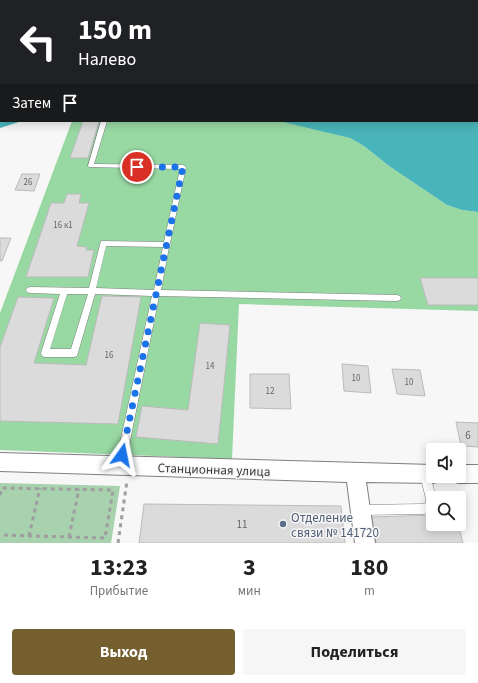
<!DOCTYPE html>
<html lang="ru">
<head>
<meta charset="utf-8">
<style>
  body { margin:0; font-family:"Source Sans 3",sans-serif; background:#f6f6f6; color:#222; height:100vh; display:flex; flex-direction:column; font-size:15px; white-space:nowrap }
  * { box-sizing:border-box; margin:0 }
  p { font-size:13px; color:#767676 }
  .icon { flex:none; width:22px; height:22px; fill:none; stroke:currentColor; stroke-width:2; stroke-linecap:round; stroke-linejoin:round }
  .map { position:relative; height:543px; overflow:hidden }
  .sheet { display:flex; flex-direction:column; background:#fff; flex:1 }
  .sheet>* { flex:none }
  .top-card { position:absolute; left:0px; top:0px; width:478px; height:122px; box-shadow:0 2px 10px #0003; background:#202124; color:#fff; overflow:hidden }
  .buttons { position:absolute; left:426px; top:443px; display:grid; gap:8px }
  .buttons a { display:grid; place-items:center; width:40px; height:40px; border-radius:4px; background:#fff; box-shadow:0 2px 10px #0003; font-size:20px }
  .pin { position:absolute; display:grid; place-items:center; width:34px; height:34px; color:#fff; margin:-17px; border:2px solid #fff; border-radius:50%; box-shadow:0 1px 4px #0007 }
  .me { position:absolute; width:44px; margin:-22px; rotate:12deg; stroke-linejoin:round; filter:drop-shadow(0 0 3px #0008) }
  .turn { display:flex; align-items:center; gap:14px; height:84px; padding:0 12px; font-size:18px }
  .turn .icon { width:52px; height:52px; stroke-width:2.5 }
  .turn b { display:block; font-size:28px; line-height:34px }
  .then { display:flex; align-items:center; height:38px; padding:0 12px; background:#0003; gap:8px; font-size:15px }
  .eta { display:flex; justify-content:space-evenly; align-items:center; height:68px; text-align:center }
  .eta b { font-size:24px; font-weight:700; line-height:28px }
  .button { display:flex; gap:8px; margin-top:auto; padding:8px 12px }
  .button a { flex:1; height:46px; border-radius:4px; background:#755f2f; color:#fff; font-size:16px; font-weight:700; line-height:46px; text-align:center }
  .button a+a { background:#f6f6f6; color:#222 }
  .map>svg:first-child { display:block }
  .green { fill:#a8d1ae }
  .forest { fill:#98d8a3 }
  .water { fill:#49b4ba }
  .building { fill:#dcdbdc; stroke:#bbbbbc }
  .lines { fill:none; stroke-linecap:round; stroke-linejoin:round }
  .service-casing { stroke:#7f7f80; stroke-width:1 }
  .minor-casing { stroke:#7f7f80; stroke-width:2 }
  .path { stroke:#9e9e9f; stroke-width:3; stroke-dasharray:4 4; stroke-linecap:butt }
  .service { fill:#fff; fill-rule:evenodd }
  .minor { fill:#fff; fill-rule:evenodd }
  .route { stroke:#1a73e8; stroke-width:7; stroke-dasharray:0 12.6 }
  .service-dot { fill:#5c6f8a; stroke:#f7f7f8; stroke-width:1.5 }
  .labels { text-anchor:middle; stroke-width:3; stroke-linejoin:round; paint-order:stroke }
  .number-label { font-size:9px; fill:#656465 }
  .near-number-label { font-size:11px; fill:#656465 }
  .near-street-label { font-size:13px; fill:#3d3d3d; stroke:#f7f7f8 }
  .near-service-label { font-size:13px; fill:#4e5e75; stroke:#f7f7f8; text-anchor:start }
</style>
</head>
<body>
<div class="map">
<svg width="478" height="543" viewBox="0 0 478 543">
  <rect width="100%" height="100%" fill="#f7f7f8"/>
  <!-- green -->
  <polygon class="green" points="0,483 120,486 111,543 0,543"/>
  <!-- forest -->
  <polygon class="forest" points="72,121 279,121 309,127 350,138 364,146 389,166 447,205 462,210 478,212 478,311 239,304 232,459 0,450 0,313"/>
  <!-- water -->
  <polygon class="water" points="0,0 478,0 478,212 462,210 447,205 389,166 364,146 350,138 279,121 477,121 477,1 1,1 1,121 22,121 0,128"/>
  <!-- building -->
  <g class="building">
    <polygon points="83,121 99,121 88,158 70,158"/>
    <polygon points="22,174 40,174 34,191 15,190"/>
    <polygon points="67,194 81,194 79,203 89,203 77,246 87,247 86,250 94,250 88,277 26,277 51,203 64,203"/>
    <polygon points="0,238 11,238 2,261 0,261"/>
    <polygon points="420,278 478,278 478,305 428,305"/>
    <polygon points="102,296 141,297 118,424 0,421 0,347 18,297 54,298 34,363 86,365"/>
    <polygon points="200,323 230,325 218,444 136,437 142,406 188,410"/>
    <polygon points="342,364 368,366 371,393 344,391"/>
    <polygon points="392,369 420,370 425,396 397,394"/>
    <polygon points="250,374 289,374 291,409 250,408"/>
    <polygon points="456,422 478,423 478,447 461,446"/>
    <polygon points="144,504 341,506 345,543 139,543"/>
    <polygon points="433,515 433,524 458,524 463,543 376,543 372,517"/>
  </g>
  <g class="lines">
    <!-- service casing -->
    <g class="service-casing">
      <g id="service">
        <path d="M101,121H107L94,164L183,165L186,167L170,243L171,245L169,247L161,290L397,295L400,296L401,298L400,300L397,301L159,296L125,466L123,469L120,471L117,469L115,466L152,296L95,294L77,356L74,357H45L42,356L41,353L60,294L30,293L27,292L26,290L27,288L30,287L89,288L101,241L164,242L180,169L89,167L88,166ZM106,246L163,247L154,290L96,288ZM67,294H88L71,349H50Z"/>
        <polygon points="425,470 428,472 430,475 436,498 433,498 433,510 424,514 361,515 358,513 356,510 358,507 361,505 423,504 426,503 426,499 420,475 422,472"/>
      </g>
    </g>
    <!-- minor casing -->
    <g class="minor-casing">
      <g id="minor">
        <polygon points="0,453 433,465 433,476 441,476 440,481 433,483 366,482 375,543 355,543 347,482 0,471"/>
        <polygon points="459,465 478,465 478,483 459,483 452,481 451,476 459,476"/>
      </g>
    </g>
    <!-- path -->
    <g class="path">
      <polyline points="0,495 2,488 113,490 105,538 0,535"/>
      <polyline points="29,536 40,488"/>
      <polyline points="69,537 79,489"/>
      <polyline points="118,543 127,481"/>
    </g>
    <!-- service -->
    <use href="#service" class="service"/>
    <!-- minor -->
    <use href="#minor" class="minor"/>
  </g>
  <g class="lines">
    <!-- route -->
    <polyline class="route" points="122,455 183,167 137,167"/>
  </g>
  <!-- markers -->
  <circle class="service-dot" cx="283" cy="524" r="4"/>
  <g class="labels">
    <!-- number labels -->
    <g class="number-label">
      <text x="28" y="185">26</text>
      <text x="63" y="228">16 к1</text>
      <text x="109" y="358">16</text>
      <text x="210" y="369">14</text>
      <text x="356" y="381">10</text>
      <text x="409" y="385">10</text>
      <text x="270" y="394">12</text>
    </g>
    <!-- near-number labels -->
    <g class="near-number-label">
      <text x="468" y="439">6</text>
      <text x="242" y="528">11</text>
    </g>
    <!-- near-street labels -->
    <g class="near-street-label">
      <text transform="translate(214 469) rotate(2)" y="5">Станционная улица</text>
    </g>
    <!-- near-service labels -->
    <g class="near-service-label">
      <text x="291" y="522">Отделение<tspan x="291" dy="15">связи № 141720</tspan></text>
    </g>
  </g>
</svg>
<div class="buttons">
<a><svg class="icon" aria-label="sound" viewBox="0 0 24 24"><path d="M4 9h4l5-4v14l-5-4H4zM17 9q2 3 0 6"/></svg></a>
<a><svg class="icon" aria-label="search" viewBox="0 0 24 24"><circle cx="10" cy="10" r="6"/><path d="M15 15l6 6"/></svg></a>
</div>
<div class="pin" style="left:137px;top:167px;background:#d93025"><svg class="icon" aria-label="arrive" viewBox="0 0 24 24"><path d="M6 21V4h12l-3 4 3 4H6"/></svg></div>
<svg class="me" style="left:122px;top:455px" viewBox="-20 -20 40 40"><path d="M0-17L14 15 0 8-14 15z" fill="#1a73e8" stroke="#fff" stroke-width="4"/></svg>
<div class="top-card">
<div class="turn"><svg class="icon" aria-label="left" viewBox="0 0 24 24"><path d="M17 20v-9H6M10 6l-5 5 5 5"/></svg><div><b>150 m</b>Налево</div></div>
<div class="then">Затем<svg class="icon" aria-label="arrive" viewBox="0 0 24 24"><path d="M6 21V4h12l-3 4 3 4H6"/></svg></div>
</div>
</div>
<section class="sheet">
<div class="eta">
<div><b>13:23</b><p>Прибытие</p></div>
<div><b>3</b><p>мин</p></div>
<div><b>180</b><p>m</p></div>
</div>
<div class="button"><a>Выход</a><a>Поделиться</a></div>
</section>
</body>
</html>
